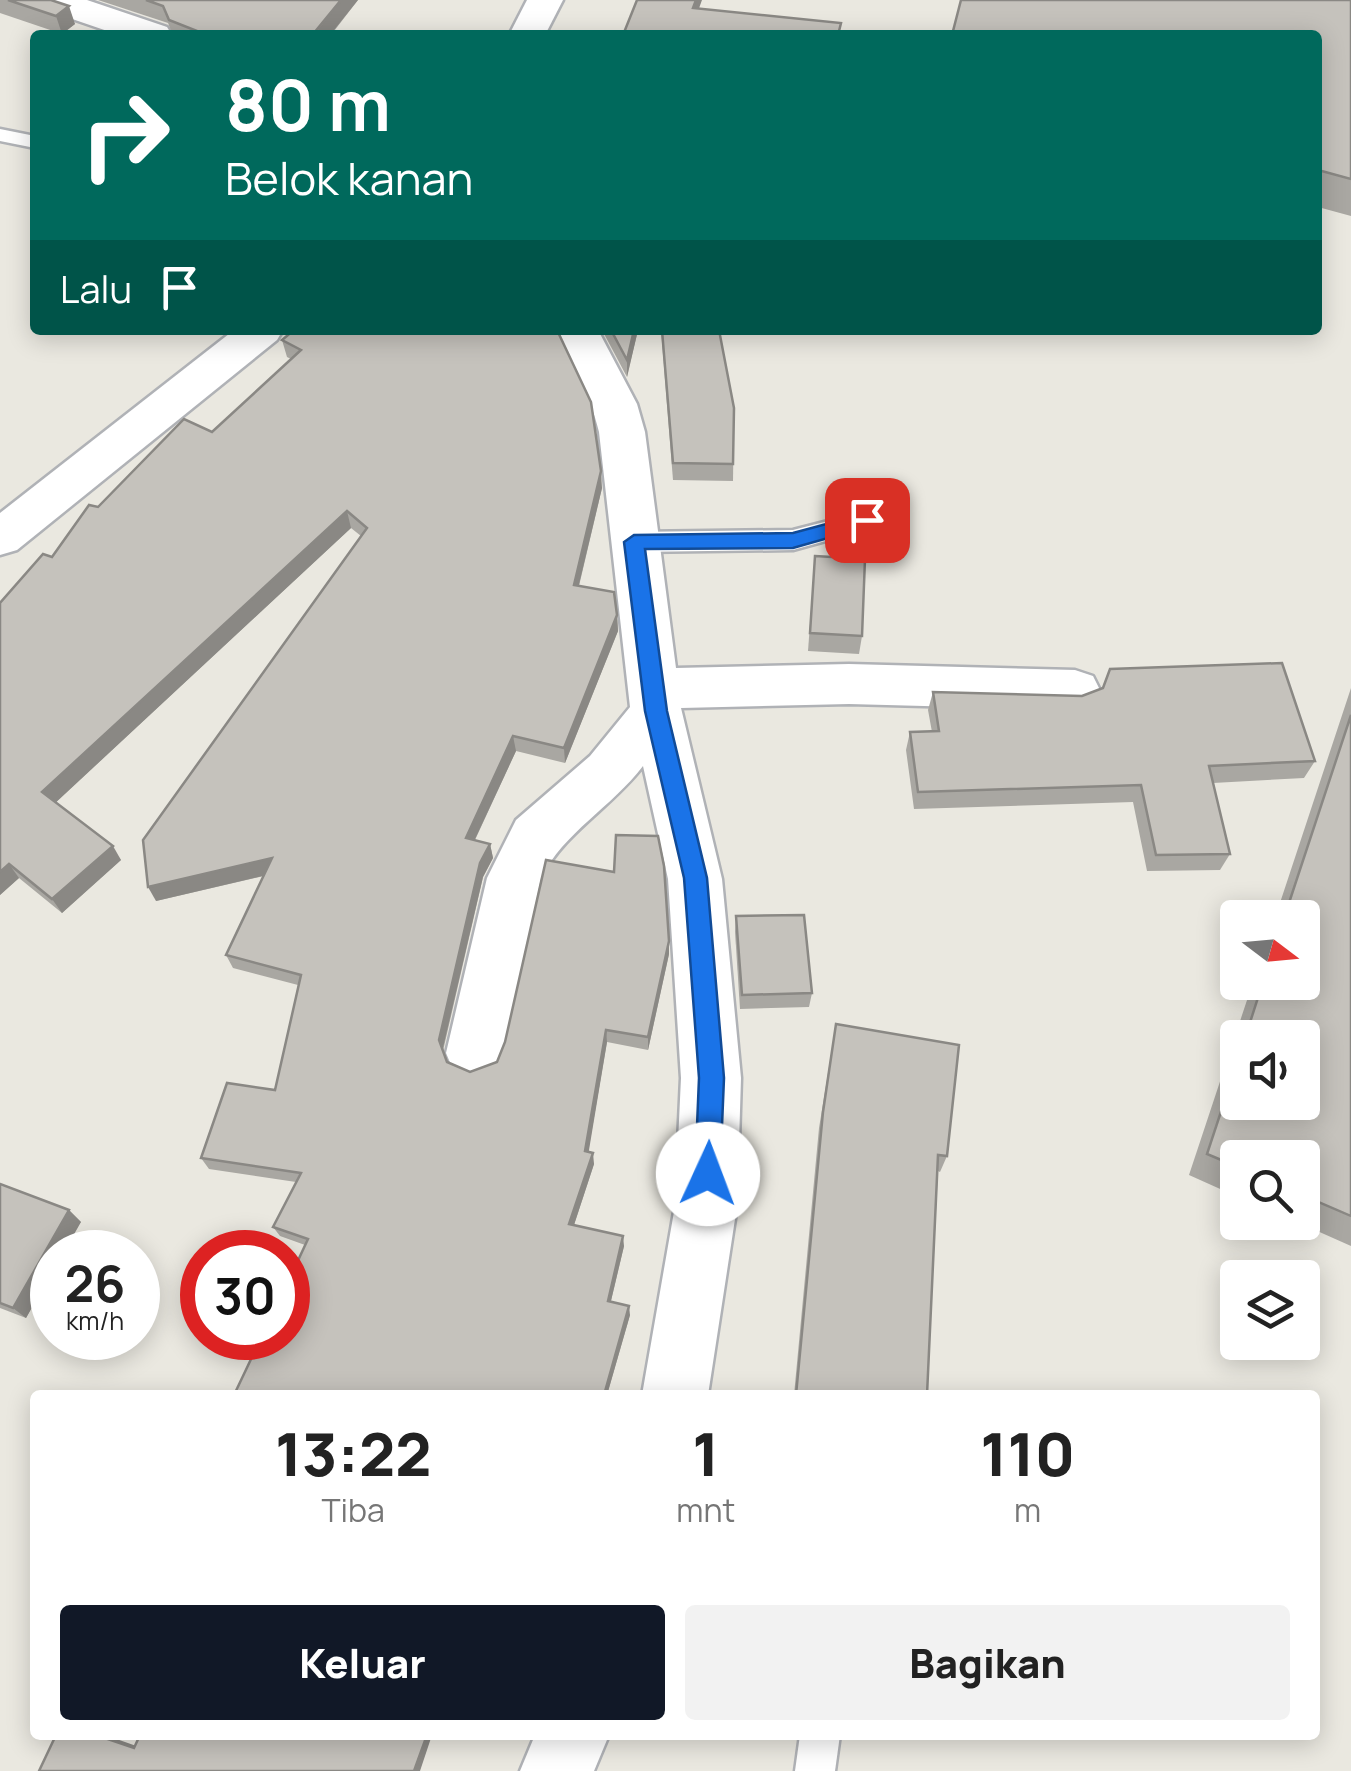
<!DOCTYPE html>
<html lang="id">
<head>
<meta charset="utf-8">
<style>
  body { margin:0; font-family:Manrope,sans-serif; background:#f2f2f2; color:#222; height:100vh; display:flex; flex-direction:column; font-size:38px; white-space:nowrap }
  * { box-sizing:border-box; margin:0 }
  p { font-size:32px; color:#767676 }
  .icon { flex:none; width:55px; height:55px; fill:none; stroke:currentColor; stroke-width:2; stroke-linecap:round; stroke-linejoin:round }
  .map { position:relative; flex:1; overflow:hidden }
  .sheet { position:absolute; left:30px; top:1390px; width:1290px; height:350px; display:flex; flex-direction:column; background:#fff; border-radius:10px; box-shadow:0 5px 25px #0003 }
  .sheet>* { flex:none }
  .banner { position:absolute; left:30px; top:30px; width:1292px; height:305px; border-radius:10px; box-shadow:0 5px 25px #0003; background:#00695c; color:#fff; overflow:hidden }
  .needle { width:65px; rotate:106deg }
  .controls { position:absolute; left:1220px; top:900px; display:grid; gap:20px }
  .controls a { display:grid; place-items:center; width:100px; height:100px; border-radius:10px; background:#fff; box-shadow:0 5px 25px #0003; font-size:50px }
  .speed { position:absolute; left:30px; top:1230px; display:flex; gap:20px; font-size:50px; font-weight:700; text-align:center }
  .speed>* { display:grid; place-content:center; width:130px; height:130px; border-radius:50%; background:#fff; box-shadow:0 5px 25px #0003; line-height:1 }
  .speed small { font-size:25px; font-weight:400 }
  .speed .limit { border:15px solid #d22; background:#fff; color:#111 }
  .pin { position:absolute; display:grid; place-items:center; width:85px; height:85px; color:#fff; margin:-42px; border-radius:20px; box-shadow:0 5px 15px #0006 }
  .me { position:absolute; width:110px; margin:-55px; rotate:2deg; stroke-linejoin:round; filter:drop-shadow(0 0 8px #0008) }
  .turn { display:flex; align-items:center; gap:35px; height:210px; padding:0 30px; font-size:45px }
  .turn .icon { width:130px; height:130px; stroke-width:2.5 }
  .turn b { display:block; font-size:70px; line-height:85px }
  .then { display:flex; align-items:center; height:95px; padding:0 30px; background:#0003; gap:20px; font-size:38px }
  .eta { display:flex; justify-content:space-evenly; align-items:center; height:170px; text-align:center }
  .eta b { font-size:60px; font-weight:800; line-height:70px }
  .cta { display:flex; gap:20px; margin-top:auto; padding:20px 30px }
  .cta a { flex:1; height:115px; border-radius:10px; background:#111827; color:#fff; font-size:40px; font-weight:800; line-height:115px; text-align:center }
  .cta a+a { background:#f2f2f2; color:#222 }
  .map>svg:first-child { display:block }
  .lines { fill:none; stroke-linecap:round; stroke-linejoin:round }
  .service-casing { stroke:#b0b2b6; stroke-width:5 }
  .minor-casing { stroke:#b0b2b6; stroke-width:5 }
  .service { fill:#fff; fill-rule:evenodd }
  .minor { fill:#fff; fill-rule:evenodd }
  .wall { fill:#a9a7a2; fill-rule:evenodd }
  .shaded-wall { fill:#8a8884 }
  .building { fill:#c5c2bc; stroke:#8a8884; stroke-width:2.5 }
  .route { fill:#1a73e8; stroke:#114b97; stroke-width:2.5 }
</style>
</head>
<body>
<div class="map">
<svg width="1351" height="1771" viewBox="0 0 1351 1771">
  <rect width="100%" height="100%" fill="#eae8e0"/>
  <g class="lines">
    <!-- service casing -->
    <g class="service-casing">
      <g id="service">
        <polygon points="0,129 35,136 35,148 0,141"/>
        <polygon points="867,511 876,513 880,520 876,527 793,550 634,552 625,549 621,542 625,535 634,532 793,530"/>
        <polygon points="800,1735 840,1735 835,1771 795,1771"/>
      </g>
    </g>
    <!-- minor casing -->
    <g class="minor-casing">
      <g id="minor">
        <polygon points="35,0 87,0 167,27 172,35 119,35 40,8"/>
        <polygon points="527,0 563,0 545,35 509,35"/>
        <polygon points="234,330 283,330 277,340 17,550 0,555 0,513"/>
        <path d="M551,330H598L637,404L645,432L676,668L849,664L1075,670L1093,676L1100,690L1093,704L1075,710L849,704L681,708L722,879L741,1078L737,1206L708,1395H642L675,1206L681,1078L668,879L643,766C612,807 564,832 541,878L504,1053L496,1072L475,1080L454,1072L446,1053L487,878L516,820L590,756L630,707L599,432C590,393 571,363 551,330Z"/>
        <polygon points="535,1735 609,1735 594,1771 520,1771"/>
      </g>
    </g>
    <!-- service -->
    <use href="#service" class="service"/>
    <!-- minor -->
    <use href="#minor" class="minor"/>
  </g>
  <!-- wall -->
  <g class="wall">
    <polygon points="0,0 51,0 75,24 62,34 0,13"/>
    <polygon points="98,0 358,0 331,35 173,35 168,23"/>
    <polygon points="1351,0 1351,216 1318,207 1318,35"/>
    <polygon points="602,330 638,330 627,377"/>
    <polygon points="661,330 719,330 734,408 733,481 673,480"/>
    <polygon points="282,340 602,488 579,586 617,615 618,631 565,763 516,751 475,840 490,844 493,858 483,877 443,1051 447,1062 470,1072 497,1062 669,954 648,1050 607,1042 588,1152 594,1164 574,1225 624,1246 611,1301 630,1315 607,1395 234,1395 305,1245 280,1236 273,1227 296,1182 209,1169 201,1158 275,1090 298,985 233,968 226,955 264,876 156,901 361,536 351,528 56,802 121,860 62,913 19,878 0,895 0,603 52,557 98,507 212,432 291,359 287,357"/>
    <polygon points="815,556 862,636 859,654 808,651"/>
    <polygon points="1110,669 1315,761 1304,778 1213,783 1230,854 1220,870 1147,871 1133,802 914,809 906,750 910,732 932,732 928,710 933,692 1082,696 1102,688"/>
    <path d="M1351,688V1246L1297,1222H1302V1158H1238V1197L1189,1175L1253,982H1302V918H1275ZM1238,1038H1302L1238,1102Z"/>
    <polygon points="736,916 812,993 809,1007 740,1009 735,932"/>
    <polygon points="836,1024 947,1156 940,1172 938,1171 927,1395 794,1395 819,1128"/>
    <polygon points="0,1184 69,1210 81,1222 52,1252 52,1272 26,1318 0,1308"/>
  </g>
  <!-- shaded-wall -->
  <g class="shaded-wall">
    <polygon points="341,0 358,0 330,35 314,35"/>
    <polygon points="696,0 702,0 693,25 693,8"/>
    <polygon points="69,6 75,24 62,34 56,16"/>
    <polygon points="634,330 638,330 627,377 627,360"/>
    <polygon points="601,471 602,488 575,601 574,585"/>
    <polygon points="347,511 351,528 52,806 42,792"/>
    <polygon points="617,615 618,631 565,763 564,748"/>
    <polygon points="513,736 516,751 469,852 466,838"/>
    <polygon points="490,844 493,858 483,877 442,1052 439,1040 480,863"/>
    <polygon points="113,846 121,860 62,913 52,899"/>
    <polygon points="272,858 279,872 156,901 148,887"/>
    <polygon points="9,864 19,878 0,895 0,872"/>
    <polygon points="669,941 669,954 648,1050 648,1037"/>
    <polygon points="606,1030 607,1042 587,1162 585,1151"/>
    <polygon points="593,1153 594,1164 571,1234 569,1224"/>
    <polygon points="69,1210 81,1222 64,1252 52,1252 52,1272 26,1318 13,1308"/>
    <polygon points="623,1236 624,1246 609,1309 608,1301"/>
    <polygon points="629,1306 630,1315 607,1395 604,1395"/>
    <polygon points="96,1735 105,1735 145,1749 134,1748"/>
    <polygon points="427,1735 432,1735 420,1771 414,1771"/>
  </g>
  <!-- building -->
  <g class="building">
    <polygon points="8,0 51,0 69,6 56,16"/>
    <polygon points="146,0 341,0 314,33 319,35 207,35 169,20 163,6"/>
    <polygon points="637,0 696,0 693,8 841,23 838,35 623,35"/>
    <polygon points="961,0 1351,0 1351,179 1318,170 1318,35 952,35"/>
    <polygon points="864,32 887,35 863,35"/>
    <polygon points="294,330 557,330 591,402 601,471 574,585 614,592 617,615 564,748 513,736 466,838 490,844 480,863 439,1040 447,1062 470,1072 497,1062 505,1042 546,860 614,872 616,835 658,836 664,866 669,941 648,1037 606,1030 585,1151 593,1153 569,1224 623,1236 608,1301 629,1306 604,1395 234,1395 261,1338 288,1338 288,1282 308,1239 273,1227 301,1173 201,1158 227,1083 275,1090 301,975 226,955 272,858 148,887 143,840 367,528 347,511 42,792 113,846 52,899 9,864 0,872 0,603 43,554 52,557 89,505 98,507 184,419 212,432 301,350 282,340"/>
    <polygon points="611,330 634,330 627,360"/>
    <polygon points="662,330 719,330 734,408 733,464 673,463"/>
    <polygon points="815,556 865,559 862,636 810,633"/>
    <polygon points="1282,663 1315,761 1209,766 1230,854 1156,855 1141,785 918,792 910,732 939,731 933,692 1082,696 1103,688 1110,669"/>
    <polygon points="1351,715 1351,1216 1302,1195 1302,1158 1238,1158 1238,1167 1207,1154 1238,1060 1238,1102 1302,1102 1302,1038 1245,1038 1263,982 1302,982 1302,918 1284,918"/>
    <polygon points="804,915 812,993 742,995 736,916"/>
    <polygon points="836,1024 959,1045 947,1156 938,1155 927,1395 796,1395 823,1112"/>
    <polygon points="0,1184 69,1210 13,1308 0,1303"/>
    <polygon points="56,1735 96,1735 134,1748 140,1735 427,1735 414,1771 39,1771"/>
  </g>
  <!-- route -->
  <polygon class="route" points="867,513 877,520 874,525 793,548 645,549 667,711 707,878 724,1078 720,1174 716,1183 708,1186 699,1183 695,1174 699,1078 684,878 645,711 624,542 634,535 793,533"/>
</svg>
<div class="controls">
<a><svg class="needle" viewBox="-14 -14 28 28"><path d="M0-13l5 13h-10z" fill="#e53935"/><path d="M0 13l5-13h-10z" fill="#767676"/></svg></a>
<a><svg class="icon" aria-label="sound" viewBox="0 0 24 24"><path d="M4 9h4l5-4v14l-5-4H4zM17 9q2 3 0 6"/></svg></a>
<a><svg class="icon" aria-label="search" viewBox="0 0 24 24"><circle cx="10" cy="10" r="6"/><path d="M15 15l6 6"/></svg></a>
<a><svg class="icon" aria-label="layers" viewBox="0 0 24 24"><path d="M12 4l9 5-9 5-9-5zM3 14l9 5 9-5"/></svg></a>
</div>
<div class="speed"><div>26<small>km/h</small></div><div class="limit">30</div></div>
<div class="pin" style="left:867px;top:520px;background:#d93025"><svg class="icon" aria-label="arrive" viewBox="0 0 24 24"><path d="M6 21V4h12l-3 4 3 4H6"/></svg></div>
<svg class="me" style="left:708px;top:1174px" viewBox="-20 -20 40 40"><circle r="19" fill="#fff"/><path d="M0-13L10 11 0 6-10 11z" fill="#1a73e8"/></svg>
<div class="banner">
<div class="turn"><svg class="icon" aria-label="right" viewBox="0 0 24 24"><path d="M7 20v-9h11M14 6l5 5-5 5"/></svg><div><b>80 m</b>Belok kanan</div></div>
<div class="then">Lalu<svg class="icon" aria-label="arrive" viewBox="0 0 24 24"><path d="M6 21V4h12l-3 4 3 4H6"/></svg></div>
</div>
<section class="sheet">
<div class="eta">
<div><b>13:22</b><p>Tiba</p></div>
<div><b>1</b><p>mnt</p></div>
<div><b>110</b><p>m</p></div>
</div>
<div class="cta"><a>Keluar</a><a>Bagikan</a></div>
</section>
</div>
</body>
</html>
